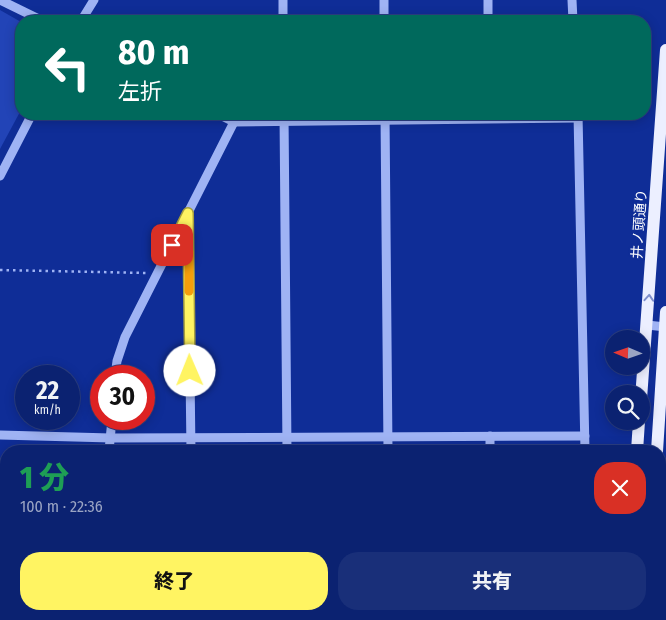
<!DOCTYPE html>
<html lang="ja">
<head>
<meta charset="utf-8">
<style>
  body { margin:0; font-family:"Fira Sans Condensed","Noto Sans JP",sans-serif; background:#192f79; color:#f1f3f6; height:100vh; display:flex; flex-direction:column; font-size:19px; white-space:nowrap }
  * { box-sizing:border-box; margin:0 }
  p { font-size:16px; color:#9aa4c3 }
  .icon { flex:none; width:28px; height:28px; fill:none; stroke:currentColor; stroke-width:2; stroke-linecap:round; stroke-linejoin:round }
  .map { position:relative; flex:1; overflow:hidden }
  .side { position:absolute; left:0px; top:445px; width:666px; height:175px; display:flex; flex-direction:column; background:#0b2271; border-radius:20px 20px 0 0; box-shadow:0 2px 12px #0003,0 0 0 1px #2b3f84 }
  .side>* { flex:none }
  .top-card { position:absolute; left:15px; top:15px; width:636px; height:105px; border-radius:20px; box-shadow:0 2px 12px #0003,0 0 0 1px #2b3f84; background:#00695c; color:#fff; overflow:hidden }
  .needle { width:32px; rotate:272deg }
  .controls { position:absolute; left:605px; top:330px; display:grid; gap:10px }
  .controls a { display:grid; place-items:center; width:45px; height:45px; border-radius:50%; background:#0b2271; box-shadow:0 2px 12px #0003,0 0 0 1px #2b3f84; font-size:25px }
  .speed { position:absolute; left:15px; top:365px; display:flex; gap:10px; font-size:25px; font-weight:700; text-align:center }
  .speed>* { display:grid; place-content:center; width:65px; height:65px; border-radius:50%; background:#0b2271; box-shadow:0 2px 12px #0003,0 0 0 1px #2b3f84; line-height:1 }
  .speed small { font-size:12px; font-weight:400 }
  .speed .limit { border:8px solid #d22; background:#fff; color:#111 }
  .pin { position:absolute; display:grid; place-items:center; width:42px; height:42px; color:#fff; margin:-21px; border-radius:10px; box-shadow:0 2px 8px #0006 }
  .me { position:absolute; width:55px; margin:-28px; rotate:359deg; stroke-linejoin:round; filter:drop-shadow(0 0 4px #0008) }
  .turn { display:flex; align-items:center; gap:18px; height:105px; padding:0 20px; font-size:22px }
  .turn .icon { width:65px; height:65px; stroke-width:2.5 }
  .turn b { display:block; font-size:35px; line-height:42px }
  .round { display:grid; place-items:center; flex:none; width:52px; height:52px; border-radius:20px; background:#192f79 }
  .summary { display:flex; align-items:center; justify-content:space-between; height:85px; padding:0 20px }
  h1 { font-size:30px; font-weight:800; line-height:38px; color:#1e9e55 }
  .cta { display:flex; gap:10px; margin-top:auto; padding:10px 20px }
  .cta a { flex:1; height:58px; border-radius:20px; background:#fff462; color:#111; font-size:20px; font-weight:800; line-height:58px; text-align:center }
  .cta a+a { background:#192f79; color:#f1f3f6 }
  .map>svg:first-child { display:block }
  .green { fill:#2244b7 }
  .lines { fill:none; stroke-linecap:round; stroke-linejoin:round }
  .path { stroke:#9fb3f4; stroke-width:2.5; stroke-dasharray:2.5 4; stroke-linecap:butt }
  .minor { stroke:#9fb3f4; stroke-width:9 }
  .major { stroke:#ecefff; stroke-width:12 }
  .oneway { stroke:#7e8ecb }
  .route-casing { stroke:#a69f40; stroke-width:12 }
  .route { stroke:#fff462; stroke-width:9 }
  .slow { stroke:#f59e0b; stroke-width:9 }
  .labels { text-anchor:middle; stroke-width:4; stroke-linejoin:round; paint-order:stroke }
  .street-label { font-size:14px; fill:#fff; stroke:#0f2d97 }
</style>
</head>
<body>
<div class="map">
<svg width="666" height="620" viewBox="0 0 666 620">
  <rect width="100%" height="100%" fill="#0f2d97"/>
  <!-- green -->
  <polygon class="green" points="0,10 21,22 21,110 0,149"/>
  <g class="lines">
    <!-- path -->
    <polyline class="path" points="0,270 147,273"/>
    <!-- minor -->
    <g class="minor">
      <polyline points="0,0 43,21"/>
      <polyline points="283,0 283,21"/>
      <polyline points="384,0 384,21"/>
      <polyline points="488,0 488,21"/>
      <polyline points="572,0 573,21"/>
      <polyline points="81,21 94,0"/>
      <polyline points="218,114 234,122 578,118"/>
      <polyline points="284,114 287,451"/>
      <polyline points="385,114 388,451"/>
      <polyline points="578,114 585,451"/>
      <polyline points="0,176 32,114"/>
      <polyline points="188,216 191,451"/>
      <polyline points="647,325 666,327"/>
      <polyline points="115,376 117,361 125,337 234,122"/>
      <polyline points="0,435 111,438 585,436"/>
      <polyline points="490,436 490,451"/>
      <polyline points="109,451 112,419"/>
      <polyline points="0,552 6,552"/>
      <polyline points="193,614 193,620"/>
      <polyline points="492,614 492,620"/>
      <polyline points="585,614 587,620"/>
      <polyline points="96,620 97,614"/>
      <polyline points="289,620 289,614"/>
      <polyline points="387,620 387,614"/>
    </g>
    <!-- major -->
    <g class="major">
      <polyline points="641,399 666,50"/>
      <polyline points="637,451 639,421"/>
      <polyline points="657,451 666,312"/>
      <polyline points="622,620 623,614"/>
      <polyline points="647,620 666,616"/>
    </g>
  </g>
  <!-- one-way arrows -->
  <defs><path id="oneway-chevron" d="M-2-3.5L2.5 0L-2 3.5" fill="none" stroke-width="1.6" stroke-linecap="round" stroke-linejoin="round" transform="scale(1.25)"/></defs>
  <use class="oneway" href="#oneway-chevron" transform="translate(649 298) rotate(-86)"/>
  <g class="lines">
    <!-- route casing -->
    <g class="route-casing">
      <polyline id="route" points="172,245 188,213 190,371"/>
    </g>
    <!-- route -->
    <use href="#route" class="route"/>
    <!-- slow -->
    <polyline class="slow" points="189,252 189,291"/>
  </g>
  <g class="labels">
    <!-- street labels -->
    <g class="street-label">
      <text transform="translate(639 224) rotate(-86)" y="5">井ノ頭通り</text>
    </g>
  </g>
</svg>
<div class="controls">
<a><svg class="needle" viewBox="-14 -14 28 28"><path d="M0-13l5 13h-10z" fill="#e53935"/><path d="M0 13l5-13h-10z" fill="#9aa4c3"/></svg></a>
<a><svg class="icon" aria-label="search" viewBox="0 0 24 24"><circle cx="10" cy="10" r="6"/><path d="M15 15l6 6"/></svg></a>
</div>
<div class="speed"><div>22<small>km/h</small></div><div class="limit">30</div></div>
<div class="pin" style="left:172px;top:245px;background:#d93025"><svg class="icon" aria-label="arrive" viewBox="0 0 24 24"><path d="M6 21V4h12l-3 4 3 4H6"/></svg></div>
<svg class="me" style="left:190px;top:371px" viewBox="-20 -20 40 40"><circle r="19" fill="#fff"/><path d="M0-13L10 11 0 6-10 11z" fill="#fff462"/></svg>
<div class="top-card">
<div class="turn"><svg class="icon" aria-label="left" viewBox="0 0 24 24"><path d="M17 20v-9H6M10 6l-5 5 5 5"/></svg><div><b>80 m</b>左折</div></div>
</div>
<section class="side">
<div class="summary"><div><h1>1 分</h1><p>100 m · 22:36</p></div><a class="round" style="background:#d93025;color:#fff"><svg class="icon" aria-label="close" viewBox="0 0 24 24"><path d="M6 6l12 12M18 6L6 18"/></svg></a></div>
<div class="cta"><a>終了</a><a>共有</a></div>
</section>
</div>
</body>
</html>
